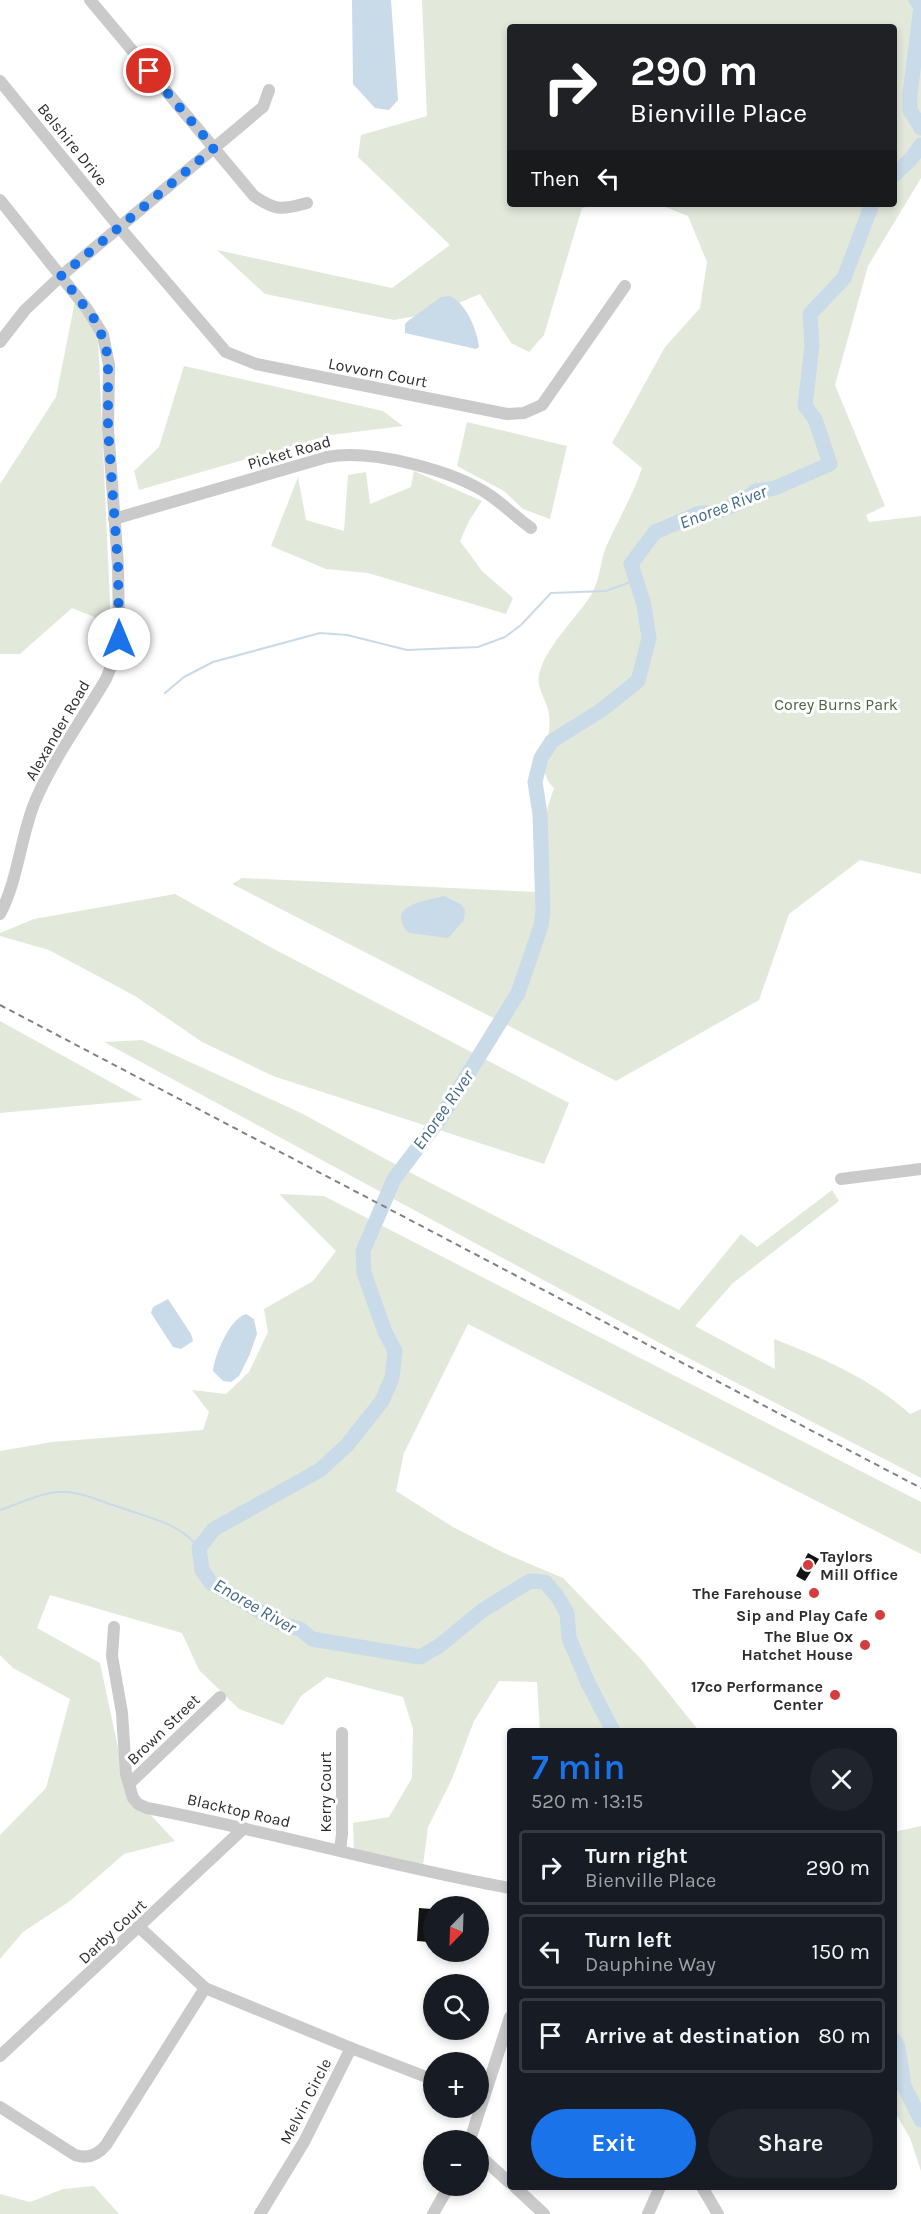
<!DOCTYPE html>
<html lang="en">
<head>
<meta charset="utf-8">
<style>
  body { margin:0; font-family:Karla,sans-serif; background:#20242c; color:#f1f3f6; height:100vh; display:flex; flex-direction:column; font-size:22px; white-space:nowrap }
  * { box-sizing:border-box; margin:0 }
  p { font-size:20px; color:#9ea1a6 }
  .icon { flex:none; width:33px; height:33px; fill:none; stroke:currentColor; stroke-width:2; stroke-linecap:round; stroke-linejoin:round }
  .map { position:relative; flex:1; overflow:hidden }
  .sheet { position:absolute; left:507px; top:1728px; width:390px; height:462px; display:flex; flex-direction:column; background:#171b24; border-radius:6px; box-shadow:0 3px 9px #0003 }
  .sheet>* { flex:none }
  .guide { position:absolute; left:507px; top:24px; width:390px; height:183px; border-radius:6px; box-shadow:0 3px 9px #0003; background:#202124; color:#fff; overflow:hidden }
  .needle { width:39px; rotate:203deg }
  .controls { position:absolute; left:423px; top:1896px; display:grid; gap:12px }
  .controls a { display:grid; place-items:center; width:66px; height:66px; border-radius:50%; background:#171b24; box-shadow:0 3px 9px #0003; font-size:30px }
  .pin { position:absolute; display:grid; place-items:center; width:51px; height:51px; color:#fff; margin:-26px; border:3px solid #fff; border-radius:50%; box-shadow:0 2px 6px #0007 }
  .me { position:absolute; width:66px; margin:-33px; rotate:0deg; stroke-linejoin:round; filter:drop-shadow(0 0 4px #0008) }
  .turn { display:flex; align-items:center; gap:21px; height:126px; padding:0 24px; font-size:27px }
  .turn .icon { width:78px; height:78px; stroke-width:2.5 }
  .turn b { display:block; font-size:42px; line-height:51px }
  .then { display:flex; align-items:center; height:57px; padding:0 24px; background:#0003; gap:12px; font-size:22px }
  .round { display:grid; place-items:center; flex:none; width:63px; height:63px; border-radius:32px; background:#20242c }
  .overview { display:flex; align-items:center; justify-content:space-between; height:102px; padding:0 24px }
  h1 { font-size:36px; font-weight:600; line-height:45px; color:#1a73e8 }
  .primary-button { display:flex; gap:12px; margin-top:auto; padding:12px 24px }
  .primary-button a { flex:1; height:69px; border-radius:36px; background:#1a73e8; color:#fff; font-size:24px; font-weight:600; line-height:69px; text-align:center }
  .primary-button a+a { background:#20242c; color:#f1f3f6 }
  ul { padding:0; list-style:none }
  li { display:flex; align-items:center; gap:18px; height:75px; margin:0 12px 9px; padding:0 12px; border:3px solid #363941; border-radius:6px }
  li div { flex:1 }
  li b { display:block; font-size:22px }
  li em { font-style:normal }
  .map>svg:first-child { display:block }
  .green { fill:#e2e9db }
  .water { fill:#c9dae8 }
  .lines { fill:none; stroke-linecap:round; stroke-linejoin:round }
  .stream { stroke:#c9dae8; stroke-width:2 }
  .river { stroke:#c9dae8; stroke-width:15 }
  .building { fill:#141414 }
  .minor { stroke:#cacaca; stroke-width:12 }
  .rail { stroke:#828282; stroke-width:2; stroke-dasharray:6 4.5; stroke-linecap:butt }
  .route { stroke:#1a73e8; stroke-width:10; stroke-dasharray:0 18 }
  .poi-dot { fill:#d63d40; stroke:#fff; stroke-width:2 }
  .labels { text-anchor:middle; stroke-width:6; stroke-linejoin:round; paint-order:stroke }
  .street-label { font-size:16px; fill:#2d2d2d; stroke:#fff }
  .park-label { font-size:16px; fill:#4e643e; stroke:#fff }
  .poi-label { font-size:16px; font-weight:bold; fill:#2d2d2d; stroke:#fff; text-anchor:end }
  .water-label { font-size:18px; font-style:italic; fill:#426987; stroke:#fff }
</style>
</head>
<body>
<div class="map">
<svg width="921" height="2214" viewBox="0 0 921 2214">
  <rect width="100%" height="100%" fill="#fff"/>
  <!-- green -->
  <g class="green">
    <path d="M422,0H921V178L868,266L835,385L885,506L866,515L869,522L921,516V874L860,860L789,914L759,1000L616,1081L232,884L242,878L536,892L548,806L554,788C533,769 553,740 549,715C548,702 536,689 539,675C544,648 576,619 591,595C600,581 600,562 606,547C618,520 633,495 642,468L612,443L665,347L700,308L707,262L688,216L658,204H894V27H510V204H602L582,208L544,335L529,352L511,343L480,294L437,312L394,320L265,294L217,250L392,288L450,245L358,157L361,135L427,116Z"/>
    <polygon points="77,291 98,338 111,624 72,608 20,654 0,654 0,484 56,397"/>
    <polygon points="184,366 383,411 403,426 330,435 139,490 134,471 159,447"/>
    <polygon points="467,422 567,446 550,519 523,509 504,491 457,466"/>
    <polygon points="414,471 482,501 469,521 460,541 482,571 513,598 506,614 368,573 326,569 271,546 298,477 306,520 344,531 348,475 366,472 370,504 411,487"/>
    <polygon points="175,894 272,948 569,1103 544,1164 273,1076 202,1042 135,996 49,950 0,936 0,933 34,919"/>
    <polygon points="0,1021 143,1100 0,1113"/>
    <path d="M142,1040L301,1113L415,1175L679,1310L741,1234L757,1247L832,1190L839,1201L733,1283L695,1326L775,1369L774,1339C821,1357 873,1380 910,1414L921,1409V1478L669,1348L104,1042Z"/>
    <polygon points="279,1194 324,1196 921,1502 921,1554 468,1324 404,1453 396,1491 453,1527 504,1553 563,1578 642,1660 699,1731 540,1731 537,1682 499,1681 474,1721 452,1779 428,1827 423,1865 354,1854 353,1823 389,1817 412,1778 413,1729 403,1697 327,1677 301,1696 283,1725 239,1709 199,1670 182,1633 50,1595 37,1628 100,1663 128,1795 145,1809 175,1841 124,1854 70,1901 23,1932 0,1959 0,1835 46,1788 70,1699 13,1668 0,1655 0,1451 52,1442 203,1430 209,1412 192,1390 226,1394 249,1372 268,1332 264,1309 313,1281 336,1251"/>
    <polygon points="921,1826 921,2171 910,2138 894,2111 894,1832"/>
    <polygon points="94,2186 119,2214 0,2214 0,2194 30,2202 63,2189"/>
  </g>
  <!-- water -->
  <g class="water">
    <polygon points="352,0 391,0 398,100 389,110 375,108 353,84"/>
    <path d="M450,296C466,303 477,330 479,347L476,349L405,333V324L408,321L441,297Z"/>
    <path d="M444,896L461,904L465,910L464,920L448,938L409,933C384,905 425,901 444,896Z"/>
    <polygon points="168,1299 191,1334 193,1341 181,1349 173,1347 151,1313 153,1307"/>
    <path d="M246,1314L254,1319L257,1334L249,1356L239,1376L231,1382L223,1381L213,1371C214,1356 230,1318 246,1314Z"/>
  </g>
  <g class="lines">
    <!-- stream -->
    <g class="stream">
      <polyline points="165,693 184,677 213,662 320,633 347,635 407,650 478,647 505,637 521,625 551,593 606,591 636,580"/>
      <path d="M0,1510C19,1504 36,1494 57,1492C79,1490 98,1501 119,1507C148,1518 179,1522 199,1548"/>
    </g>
    <!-- river -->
    <g class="river">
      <polyline points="916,0 921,6 910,94 910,110 921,128"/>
      <polyline points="894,175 911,159 921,145"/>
      <polyline points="613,1731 588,1683 569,1638 567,1613 557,1596 545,1582 530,1581 509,1594 483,1610 439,1646 420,1657 312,1639 300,1629 282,1624 211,1583 202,1570 199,1548 214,1529 320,1470 347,1445 382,1401 392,1378 395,1351 385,1332 364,1273 363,1251 394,1179 442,1116 518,993 541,926 543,911 540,814 535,782 541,758 552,741 600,711 638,681 649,638 644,605 631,564 655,532 700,513 713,513 742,502 756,491 775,488 830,464 815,419 805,406 812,346 810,314 844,278 872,204"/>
      <polyline points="894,2040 898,2047 904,2086 921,2120"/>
    </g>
  </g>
  <!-- building -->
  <g class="building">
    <polygon points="808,1553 819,1559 805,1581 796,1576"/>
    <polygon points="419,1908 432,1909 431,1914 434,1915 434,1937 430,1937 429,1942 417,1941"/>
  </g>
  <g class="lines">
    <!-- minor -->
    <g class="minor">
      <path d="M90,0L254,196C276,211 282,210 307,203"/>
      <polyline points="0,81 120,228 226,352 256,364 507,414 524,413 542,405 625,286"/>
      <path d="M0,200L87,309L103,335L109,365L108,429L118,565L119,632L114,659L106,679C82,720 52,760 34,804C20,840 18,880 0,914"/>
      <polyline points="0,342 25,310 61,276 263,107 269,90"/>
      <path d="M114,519L327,457C371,449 454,470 491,496C505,506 517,518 531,528"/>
      <polyline points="841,1179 921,1169"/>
      <path d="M114,1627L112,1656L122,1713L126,1774L133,1798L138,1804L147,1808C269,1831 388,1866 510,1888"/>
      <polyline points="129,1784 220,1697"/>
      <polyline points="340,1850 342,1834 342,1733"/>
      <polyline points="140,1928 205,1988 351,2048"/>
      <polyline points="0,2056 244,1828"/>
      <path d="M0,2107L75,2155C87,2159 97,2156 106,2145L205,1988"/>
      <polyline points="470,2140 510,2017"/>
      <polyline points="478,2154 510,2183"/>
      <polyline points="515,2187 544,2214"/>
      <polyline points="702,2187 718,2214"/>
      <polyline points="260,2214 304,2142 351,2048 434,2080"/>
      <polyline points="433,2214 449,2186"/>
      <polyline points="648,2214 660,2187"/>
    </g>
    <!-- rail -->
    <polyline class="rail" points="0,1005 921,1488"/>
  </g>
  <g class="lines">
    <!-- route -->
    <polyline class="route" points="119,639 118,566 108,429 108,356 98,324 61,276 214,148 149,71"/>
  </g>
  <!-- markers -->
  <g class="poi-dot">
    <circle cx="808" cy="1565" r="6"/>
    <circle cx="814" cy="1593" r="6"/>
    <circle cx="880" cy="1615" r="6"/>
    <circle cx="865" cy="1645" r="6"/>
    <circle cx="835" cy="1695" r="6"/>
  </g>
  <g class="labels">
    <!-- street labels -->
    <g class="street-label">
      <text transform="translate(73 144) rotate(51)" y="6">Belshire Drive</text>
      <text transform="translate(378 372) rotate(11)" y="6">Lovvorn Court</text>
      <text transform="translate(289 452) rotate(-16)" y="6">Picket Road</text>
      <text transform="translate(57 730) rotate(-60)" y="6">Alexander Road</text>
      <text transform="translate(163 1729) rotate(-44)" y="6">Brown Street</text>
      <text transform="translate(325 1792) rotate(-90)" y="6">Kerry Court</text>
      <text transform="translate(239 1810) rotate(13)" y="6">Blacktop Road</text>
      <text transform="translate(112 1931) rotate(-43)" y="6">Darby Court</text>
      <text transform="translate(305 2101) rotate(-63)" y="6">Melvin Circle</text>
    </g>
    <!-- park labels -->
    <g class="park-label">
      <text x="836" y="710">Corey Burns Park</text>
    </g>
    <!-- poi labels -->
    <g class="poi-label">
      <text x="820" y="1562" text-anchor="start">Taylors<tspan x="820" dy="18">Mill Office</tspan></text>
      <text x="802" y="1599">The Farehouse</text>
      <text x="868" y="1621">Sip and Play Cafe</text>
      <text x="853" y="1642">The Blue Ox<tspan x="853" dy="18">Hatchet House</tspan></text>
      <text x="823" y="1692">17co Performance<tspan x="823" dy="18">Center</tspan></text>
    </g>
    <!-- water labels -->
    <g class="water-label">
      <text transform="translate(723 507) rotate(-21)" y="6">Enoree River</text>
      <text transform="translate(443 1110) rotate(-55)" y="6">Enoree River</text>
      <text transform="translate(255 1606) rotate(30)" y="6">Enoree River</text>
    </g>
  </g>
</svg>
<div class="controls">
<a><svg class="needle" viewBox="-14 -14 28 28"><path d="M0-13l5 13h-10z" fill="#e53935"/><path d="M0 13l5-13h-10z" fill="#9ea1a6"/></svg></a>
<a><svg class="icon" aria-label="search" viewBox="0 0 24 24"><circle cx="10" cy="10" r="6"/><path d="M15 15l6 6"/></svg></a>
<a>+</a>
<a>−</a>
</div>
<div class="pin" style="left:149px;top:71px;background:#d93025"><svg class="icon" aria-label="arrive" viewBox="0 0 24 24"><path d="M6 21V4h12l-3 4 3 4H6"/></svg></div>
<svg class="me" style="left:119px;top:639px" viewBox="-20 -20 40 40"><circle r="19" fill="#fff"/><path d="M0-13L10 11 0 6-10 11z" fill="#1a73e8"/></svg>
<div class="guide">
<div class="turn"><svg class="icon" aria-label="right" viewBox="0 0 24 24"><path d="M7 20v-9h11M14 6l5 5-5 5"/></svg><div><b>290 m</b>Bienville Place</div></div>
<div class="then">Then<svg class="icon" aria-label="left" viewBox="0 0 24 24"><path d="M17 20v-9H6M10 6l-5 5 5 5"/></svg></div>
</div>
<section class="sheet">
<div class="overview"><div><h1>7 min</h1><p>520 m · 13:15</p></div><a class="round"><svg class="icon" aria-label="close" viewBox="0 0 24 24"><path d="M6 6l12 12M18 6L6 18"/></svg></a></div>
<ul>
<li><svg class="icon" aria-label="right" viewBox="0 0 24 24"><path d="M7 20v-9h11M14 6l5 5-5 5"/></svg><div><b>Turn right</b><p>Bienville Place</p></div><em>290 m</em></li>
<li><svg class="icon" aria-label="left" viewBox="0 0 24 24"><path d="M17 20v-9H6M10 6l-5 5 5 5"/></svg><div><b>Turn left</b><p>Dauphine Way</p></div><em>150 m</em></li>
<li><svg class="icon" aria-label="arrive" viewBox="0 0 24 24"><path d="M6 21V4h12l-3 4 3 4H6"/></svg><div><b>Arrive at destination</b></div><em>80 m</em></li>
</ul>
<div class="primary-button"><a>Exit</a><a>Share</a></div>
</section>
</div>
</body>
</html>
